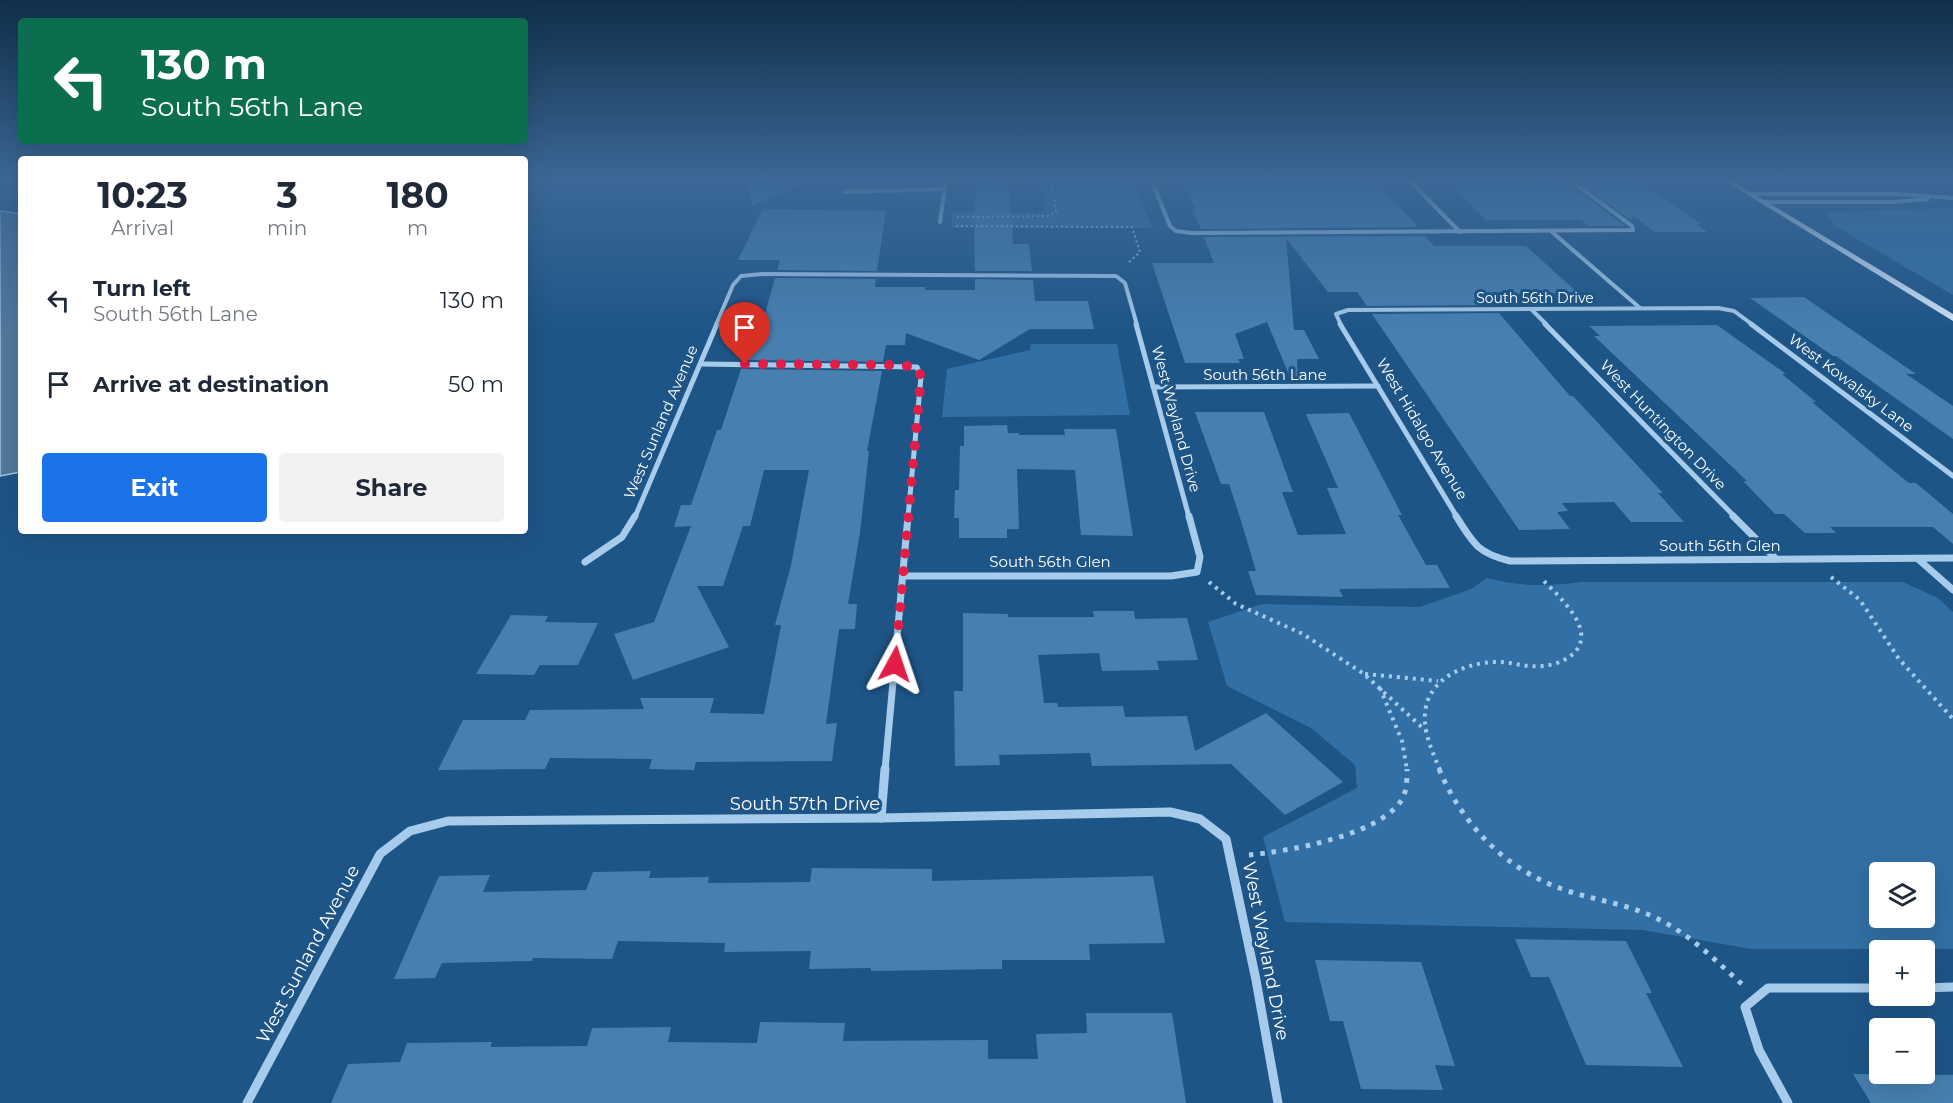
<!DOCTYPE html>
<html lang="en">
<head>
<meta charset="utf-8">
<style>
  body { margin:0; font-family:Montserrat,sans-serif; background:#f2f2f3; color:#1f2937; height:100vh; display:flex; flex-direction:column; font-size:22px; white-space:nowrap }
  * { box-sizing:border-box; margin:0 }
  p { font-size:20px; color:#747a83 }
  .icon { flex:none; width:33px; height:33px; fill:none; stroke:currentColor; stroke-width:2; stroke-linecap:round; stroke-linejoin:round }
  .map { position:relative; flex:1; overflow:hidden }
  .drawer { position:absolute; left:18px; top:156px; width:510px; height:378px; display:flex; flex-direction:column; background:#fff; border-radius:6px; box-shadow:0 6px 24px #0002 }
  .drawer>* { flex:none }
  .top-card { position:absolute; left:18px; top:18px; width:510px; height:126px; border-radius:6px; box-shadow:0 6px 24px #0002; background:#0b6e4f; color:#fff; overflow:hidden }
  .controls { position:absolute; left:1869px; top:862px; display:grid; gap:12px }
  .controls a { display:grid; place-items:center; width:66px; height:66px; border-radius:6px; background:#fff; box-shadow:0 6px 24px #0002; font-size:30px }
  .pin { position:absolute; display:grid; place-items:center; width:51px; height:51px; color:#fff; margin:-62px -26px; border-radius:50% 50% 50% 0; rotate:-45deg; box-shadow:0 0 6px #0007 }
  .pin .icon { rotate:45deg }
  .me { position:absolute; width:66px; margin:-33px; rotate:5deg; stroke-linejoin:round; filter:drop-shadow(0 0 4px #0008) }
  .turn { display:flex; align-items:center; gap:21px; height:126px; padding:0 24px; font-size:27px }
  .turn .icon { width:78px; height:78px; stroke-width:2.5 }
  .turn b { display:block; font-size:42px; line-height:51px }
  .eta { display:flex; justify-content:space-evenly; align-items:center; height:102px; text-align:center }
  .eta b { font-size:36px; font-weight:700; line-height:42px }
  .primary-button { display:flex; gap:12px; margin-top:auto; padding:12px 24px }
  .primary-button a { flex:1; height:69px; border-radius:6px; background:#1a73e8; color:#fff; font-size:24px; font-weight:700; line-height:69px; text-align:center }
  .primary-button a+a { background:#f2f2f3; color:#1f2937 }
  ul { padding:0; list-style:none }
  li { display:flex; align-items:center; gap:18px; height:84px; padding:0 24px }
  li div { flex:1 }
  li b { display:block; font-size:22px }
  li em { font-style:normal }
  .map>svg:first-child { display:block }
  .green { fill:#326fa4; fill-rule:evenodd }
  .water { fill:#52799d; stroke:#9bc8ec; stroke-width:1.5 }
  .building { fill:#477faf }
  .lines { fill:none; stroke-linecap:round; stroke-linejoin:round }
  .path-far2 { stroke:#a7cceb; stroke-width:2; stroke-dasharray:2 3; stroke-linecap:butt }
  .path-far1 { stroke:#a7cceb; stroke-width:4; stroke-dasharray:3 5; stroke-linecap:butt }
  .path { stroke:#a7cceb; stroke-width:5; stroke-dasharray:4.5 7; stroke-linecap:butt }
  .street-far3 { stroke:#a7cceb; stroke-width:4 }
  .street-far2 { stroke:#a7cceb; stroke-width:5 }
  .street-far1 { stroke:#a7cceb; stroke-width:7 }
  .street { stroke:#a7cceb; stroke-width:9 }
  .secondary { fill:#d3e6f8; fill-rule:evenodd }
  .route { stroke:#e11d48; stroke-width:10; stroke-dasharray:0 18 }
  .labels { text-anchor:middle; stroke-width:6; stroke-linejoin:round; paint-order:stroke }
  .far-street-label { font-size:14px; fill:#fff; stroke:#1e5587 }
  .street-label { font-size:15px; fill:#fff; stroke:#1e5587 }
  .near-street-label { font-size:18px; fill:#fff; stroke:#1e5587 }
</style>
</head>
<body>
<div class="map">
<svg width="1953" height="1103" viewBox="0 0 1953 1103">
  <rect width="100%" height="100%" fill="#1e5587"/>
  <!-- green -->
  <g class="green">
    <polygon points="1043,179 1133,179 1132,183 1153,228 951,228 952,212 1037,213 1045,210"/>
    <polygon points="1953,208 1953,295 1835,226 1827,212"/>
    <polygon points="1031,344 1117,344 1130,415 942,417 947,369 1030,350"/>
    <path d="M1487,578C1520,587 1548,586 1582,582H1903L1938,598L1953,612V949H1751L1643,930L1285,922L1263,837L1357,788L1355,765L1311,728L1227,686L1208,622L1262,604L1420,607L1471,589ZM1880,873H1924V918H1880Z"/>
  </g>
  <!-- water -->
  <polygon class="water" points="0,211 21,214 21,472 0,476"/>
  <!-- building -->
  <g class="building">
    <polygon points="745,179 813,179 752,206"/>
    <polygon points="979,179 1008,179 1013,244 1029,244 1032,271 975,271 974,221 976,185 979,185"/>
    <polygon points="1445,179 1533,179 1540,185 1570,185 1625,226 1589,226 1581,220 1486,220"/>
    <polygon points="1379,184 1418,227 1201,229 1193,210 1196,209 1184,185"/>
    <polygon points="1642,184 1701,224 1697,224 1707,232 1655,232 1633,216 1630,220 1583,185"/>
    <polygon points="763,209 886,211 877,271 777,270 780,260 738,260"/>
    <polygon points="1425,236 1434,246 1526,246 1578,293 1482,294 1492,305 1367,306 1357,292 1328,292 1286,238 1294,330 1304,330 1319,359 1297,359 1298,381 1292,382 1267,322 1235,334 1244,359 1238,359 1240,363 1185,363 1152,263 1214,263 1204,237"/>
    <polygon points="775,278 876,279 875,287 925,287 925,290 975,290 975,279 1033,280 1035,301 1088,301 1094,329 1030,329 979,360 906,333 905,345 886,345 883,362 744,360 757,321 763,321"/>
    <polygon points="1804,297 1916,374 1906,374 1953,406 1953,439 1836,356 1833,356 1750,298"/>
    <polygon points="1499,313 1570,396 1573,396 1663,493 1658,493 1684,522 1631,522 1614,502 1562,503 1568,511 1557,512 1570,529 1519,530 1372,314"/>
    <polygon points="1717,325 1786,374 1782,374 1816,402 1812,402 1889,467 1909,483 1916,483 1953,514 1953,544 1933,527 1830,527 1836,533 1805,533 1784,514 1775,514 1743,481 1747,481 1594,336 1600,336 1589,326"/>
    <polygon points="741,369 882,371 867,451 869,451 860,533 848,604 857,604 855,629 839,629 826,724 837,723 832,761 696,762 694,770 649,769 652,759 550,758 545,769 438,770 463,720 525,720 530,710 644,709 640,698 714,698 710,713 764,714 781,625 775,625 791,565 809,470 764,470 750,526 743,526 723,586 697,586 729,647 633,680 614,634 654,622 691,526 674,527 681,505 691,505 717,430 721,430"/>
    <polygon points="1195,412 1264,412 1293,492 1282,492 1298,535 1346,534 1327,488 1338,488 1306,414 1349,413 1402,515 1398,515 1426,565 1437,565 1450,588 1339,589 1343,597 1256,595 1248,571 1256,571 1238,511 1229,484 1221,484"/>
    <polygon points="1007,425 1008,433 1019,433 1019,435 1065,435 1064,429 1116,429 1133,536 1081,535 1075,470 1017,469 1019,529 1007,529 1007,538 959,538 959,518 954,518 955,490 959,490 960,446 964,446 964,426"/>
    <polygon points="1093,611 1134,611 1135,619 1187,618 1198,660 1157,661 1159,670 1102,671 1099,653 1038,655 1044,703 1057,703 1058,707 1123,706 1125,717 1187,716 1195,751 1266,713 1343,782 1285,815 1231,764 1092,766 1090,753 999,755 1000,765 955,766 954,691 963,691 963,613 1008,614 1008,617 1094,617"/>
    <polygon points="511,615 548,616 545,622 598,623 578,665 540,665 534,675 476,674"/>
    <polygon points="812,868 932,869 932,881 1153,876 1165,943 1089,944 1090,960 1002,960 1002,969 871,971 871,968 809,969 811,951 724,952 725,943 618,941 612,959 533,958 532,961 442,963 435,978 394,979 439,876 490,875 483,892 586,890 593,872 651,871 649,878 709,877 708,883 810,882"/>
    <polygon points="1515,939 1626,941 1652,993 1646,993 1683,1067 1586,1065 1549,977 1531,977"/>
    <polygon points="1315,960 1421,962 1455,1066 1435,1065 1443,1090 1361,1089 1343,1021 1330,1021"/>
    <polygon points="1086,1013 1172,1013 1186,1103 331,1103 348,1064 400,1062 407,1043 492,1042 490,1047 587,1046 592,1028 671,1027 668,1042 757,1043 760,1022 845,1023 843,1041 988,1040 988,1059 1038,1059 1036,1034 1087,1033"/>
    <polygon points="1853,1074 1953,1075 1953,1103 1871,1103"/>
  </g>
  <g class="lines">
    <!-- path-far2 -->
    <g class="path-far2">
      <polyline points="957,217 1049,216 1056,212 1051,179"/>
      <polyline points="956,226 1132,227 1140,252 1127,264"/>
    </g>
    <!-- path-far1 -->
    <g class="path-far1">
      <polyline points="1831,577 1860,600 1899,659 1953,719"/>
      <polyline points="1209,582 1236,604 1303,634 1364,674 1426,731"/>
      <polyline points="1365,674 1438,681"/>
      <polyline points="1380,688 1402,741 1407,770"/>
      <path d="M1440,770C1434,756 1426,738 1425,722C1422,683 1459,664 1493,662C1510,661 1526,668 1543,666C1554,665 1565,661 1573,654C1599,630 1557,595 1541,578"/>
    </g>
    <!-- path -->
    <g class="path">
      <path d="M1439,769C1464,828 1509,873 1571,892C1600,901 1631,905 1658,919C1691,935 1717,962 1744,986"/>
      <path d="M1249,855C1289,851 1377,836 1401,801C1407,792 1407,779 1407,769"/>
    </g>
    <!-- street-far3 -->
    <g class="street-far3">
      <polyline points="1151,179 1170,226 1176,231 1191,233 1633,230 1632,226 1569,179"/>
      <polyline points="1408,179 1460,232"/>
      <polyline points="844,192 945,189"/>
      <polyline points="1749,194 1898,194 1953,198"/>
      <polyline points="1764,202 1894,202 1928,199"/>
      <polyline points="940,222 946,179"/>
      <polyline points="1552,232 1640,308"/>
      <polyline points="1531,309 1547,325"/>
      <polyline points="716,325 733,285 741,276 762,274 1116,276 1125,283 1137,325"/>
      <polyline points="1341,325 1336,314 1348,310 1718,308 1734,311 1753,325"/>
    </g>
    <!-- street-far2 -->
    <g class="street-far2">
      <polyline points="1136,324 1189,517"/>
      <polyline points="1340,324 1457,517"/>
      <polyline points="1545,324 1735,517"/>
      <polyline points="1751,324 1953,476"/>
      <polyline points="701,364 917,367 921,377 908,517"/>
      <polyline points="1153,387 1378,386"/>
      <polyline points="635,517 717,324"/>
    </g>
    <!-- street-far1 -->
    <g class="street-far1">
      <path d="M1456,516C1473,543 1477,553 1510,561L1953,558"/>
      <polyline points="1733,516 1776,559"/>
      <polyline points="1918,559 1953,590"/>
      <polyline points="585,562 622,537 635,516"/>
      <polyline points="903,576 1171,576 1197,572 1200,557 1189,516"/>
      <polyline points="885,770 908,516"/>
    </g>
    <!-- street -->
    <g class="street">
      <polyline points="881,818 885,769"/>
      <polyline points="1924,988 1953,987"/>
      <polyline points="247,1103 380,854 410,831 448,821 881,818 1170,812 1200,819 1226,839 1256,980 1278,1103"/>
      <polyline points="1788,1103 1759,1050 1745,1007 1768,988 1880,988"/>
    </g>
    <!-- secondary -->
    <polygon class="secondary" points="1722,179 1729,179 1953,314 1953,321"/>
  </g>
  <!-- sky -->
  <linearGradient id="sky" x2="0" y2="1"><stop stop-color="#102f4a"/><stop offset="0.54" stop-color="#3b6896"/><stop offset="1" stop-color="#3b6896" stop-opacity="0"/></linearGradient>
  <rect width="1953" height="333" fill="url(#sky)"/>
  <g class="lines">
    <!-- route -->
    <polyline class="route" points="745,364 899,365 917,367 921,377 895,664"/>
  </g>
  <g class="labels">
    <!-- far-street labels -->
    <g class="far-street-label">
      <text x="1535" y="303">South 56th Drive</text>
    </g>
    <!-- street labels -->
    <g class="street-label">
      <text x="1265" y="380">South 56th Lane</text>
      <text transform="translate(1851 383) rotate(37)" y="5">West Kowalsky Lane</text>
      <text transform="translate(1176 419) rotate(75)" y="5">West Wayland Drive</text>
      <text transform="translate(661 422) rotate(-67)" y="5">West Sunland Avenue</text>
      <text transform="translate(1663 425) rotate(46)" y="5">West Huntington Drive</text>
      <text transform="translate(1422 429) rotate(59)" y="5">West Hidalgo Avenue</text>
      <text x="1720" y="551">South 56th Glen</text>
      <text x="1050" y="567">South 56th Glen</text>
    </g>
    <!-- near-street labels -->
    <g class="near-street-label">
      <text x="805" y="810">South 57th Drive</text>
      <text transform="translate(1266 951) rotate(79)" y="6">West Wayland Drive</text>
      <text transform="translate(308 954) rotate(-62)" y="6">West Sunland Avenue</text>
    </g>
  </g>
</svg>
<div class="controls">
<a><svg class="icon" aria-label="layers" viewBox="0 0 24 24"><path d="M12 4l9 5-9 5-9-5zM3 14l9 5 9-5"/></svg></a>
<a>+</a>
<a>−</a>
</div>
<div class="pin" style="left:745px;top:364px;background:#d93025"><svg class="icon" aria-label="arrive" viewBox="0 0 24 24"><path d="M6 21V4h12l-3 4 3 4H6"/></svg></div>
<svg class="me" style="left:895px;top:664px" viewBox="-20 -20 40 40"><path d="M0-17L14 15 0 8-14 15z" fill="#e11d48" stroke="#fff" stroke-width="4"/></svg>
<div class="top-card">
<div class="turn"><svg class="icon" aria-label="left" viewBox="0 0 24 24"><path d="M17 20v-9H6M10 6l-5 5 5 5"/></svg><div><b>130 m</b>South 56th Lane</div></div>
</div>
<section class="drawer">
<div class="eta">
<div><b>10:23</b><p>Arrival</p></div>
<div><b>3</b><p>min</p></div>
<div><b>180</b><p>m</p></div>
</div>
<ul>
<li><svg class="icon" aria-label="left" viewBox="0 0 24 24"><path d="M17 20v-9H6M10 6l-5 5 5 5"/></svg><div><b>Turn left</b><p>South 56th Lane</p></div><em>130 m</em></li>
<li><svg class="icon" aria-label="arrive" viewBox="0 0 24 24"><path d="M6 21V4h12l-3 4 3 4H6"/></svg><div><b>Arrive at destination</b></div><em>50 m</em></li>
</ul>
<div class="primary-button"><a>Exit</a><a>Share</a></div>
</section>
</div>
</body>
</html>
